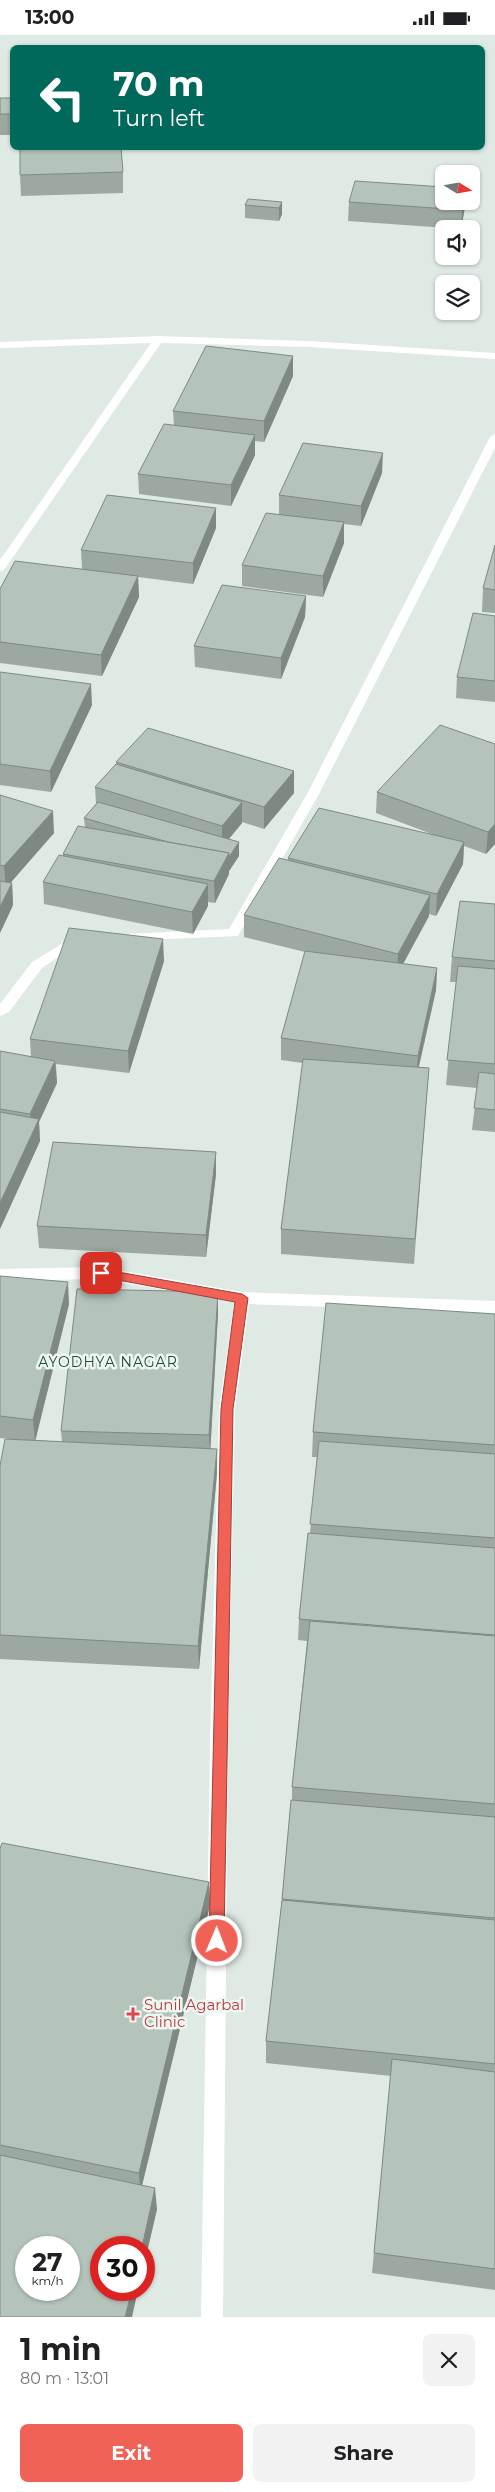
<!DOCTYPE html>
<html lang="en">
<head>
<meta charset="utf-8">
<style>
  body { margin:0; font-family:Montserrat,sans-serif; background:#f2f2f2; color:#202124; height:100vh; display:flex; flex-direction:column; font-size:19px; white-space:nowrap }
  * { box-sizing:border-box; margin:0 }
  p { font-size:16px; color:#757577 }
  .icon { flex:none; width:28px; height:28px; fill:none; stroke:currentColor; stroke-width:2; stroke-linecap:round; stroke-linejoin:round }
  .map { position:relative; height:2282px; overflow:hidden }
  .panel { display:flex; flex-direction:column; background:#fff; flex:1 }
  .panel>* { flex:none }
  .banner { position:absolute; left:10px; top:10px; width:475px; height:105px; border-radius:8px; box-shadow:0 1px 4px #0004; background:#00695c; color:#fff; overflow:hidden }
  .needle { width:32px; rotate:101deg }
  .tools { position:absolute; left:435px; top:130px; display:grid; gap:10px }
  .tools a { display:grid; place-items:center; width:45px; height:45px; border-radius:8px; background:#fff; box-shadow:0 1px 4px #0004; font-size:25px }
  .speed { position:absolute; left:15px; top:2201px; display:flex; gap:10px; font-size:25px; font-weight:700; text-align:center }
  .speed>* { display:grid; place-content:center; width:65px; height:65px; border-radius:50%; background:#fff; box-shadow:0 1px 4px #0004; line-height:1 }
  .speed small { font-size:12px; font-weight:400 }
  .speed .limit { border:8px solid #d22; background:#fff; color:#111 }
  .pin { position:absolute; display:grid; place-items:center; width:42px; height:42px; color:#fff; margin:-21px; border-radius:10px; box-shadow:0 2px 8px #0006 }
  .me { position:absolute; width:55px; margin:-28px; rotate:1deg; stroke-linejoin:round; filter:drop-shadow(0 0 4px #0008) }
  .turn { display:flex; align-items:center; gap:18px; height:105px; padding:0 20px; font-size:22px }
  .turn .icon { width:65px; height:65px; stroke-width:2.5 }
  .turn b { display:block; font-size:35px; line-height:42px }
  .round { display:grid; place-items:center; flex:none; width:52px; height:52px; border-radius:8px; background:#f2f2f2 }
  .summary { display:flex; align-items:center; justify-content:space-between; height:85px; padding:0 20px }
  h1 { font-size:30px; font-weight:700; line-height:38px }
  .button { display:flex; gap:10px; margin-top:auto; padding:10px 20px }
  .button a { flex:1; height:58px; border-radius:8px; background:#f06156; color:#fff; font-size:20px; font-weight:700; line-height:58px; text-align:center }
  .button a+a { background:#f2f2f2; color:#202124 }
  .status { display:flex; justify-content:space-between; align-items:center; height:35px; padding:0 25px; background:#fff; direction:ltr }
  .status svg { height:14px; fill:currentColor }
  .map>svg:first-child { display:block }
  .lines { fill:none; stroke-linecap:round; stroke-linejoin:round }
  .minor { fill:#fff; fill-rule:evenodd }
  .wall { fill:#9ba9a1 }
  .shaded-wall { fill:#7e8983 }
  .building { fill:#b4c4bb; stroke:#7e8983; fill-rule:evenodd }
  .route { fill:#f06156; stroke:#9c3f38 }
  .health-dot { fill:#e0444e; stroke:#eef7f1; stroke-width:2 }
  .labels { text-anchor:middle; stroke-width:5; stroke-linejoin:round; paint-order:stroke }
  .neighbourhood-label { font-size:14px; letter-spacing:1px; fill:#1c4b37; stroke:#eef7f1 }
  .near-health-label { font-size:15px; fill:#be3a42; stroke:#eef7f1; text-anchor:start }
</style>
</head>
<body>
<div class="status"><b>13:00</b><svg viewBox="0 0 49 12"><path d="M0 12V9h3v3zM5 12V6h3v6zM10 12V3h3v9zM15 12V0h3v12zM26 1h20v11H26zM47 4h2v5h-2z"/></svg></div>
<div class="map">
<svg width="495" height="2282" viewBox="0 0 495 2282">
  <rect width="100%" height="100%" fill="#deeae3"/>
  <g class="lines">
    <!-- minor -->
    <g class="minor">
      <polygon points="159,301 309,306 495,318 495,324 309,312 161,308 4,535 0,536 0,525 151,308 0,313 0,307"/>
      <polygon points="495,399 495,413 319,759 238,901 121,906 119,903 121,900 126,899 229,894 307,759 490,402"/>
      <polygon points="78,899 85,903 83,906 42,933 9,977 0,981 0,969 32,927"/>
      <polygon points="101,1232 242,1257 495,1266 495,1278 249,1269 235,1374 228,1708 223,2282 201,2282 210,1708 219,1374 234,1267 101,1244 0,1246 0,1234"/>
    </g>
  </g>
  <!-- wall -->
  <g class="wall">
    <rect x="0" y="63" width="12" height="37"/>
    <polygon points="123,137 123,158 21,161 20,140"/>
    <polygon points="466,166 465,172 461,194 348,186 349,167"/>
    <polygon points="282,167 282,179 279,186 245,183 245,170"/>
    <polygon points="293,321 293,341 264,407 255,406 255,420 231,471 139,459 138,439 174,391 173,376"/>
    <polygon points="382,438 361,491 344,489 344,508 323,562 242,551 242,530 279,479 279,460"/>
    <polygon points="216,473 216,493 193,549 138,542 139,562 102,641 0,628 0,554 82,534 81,515"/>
    <polygon points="495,510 495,578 482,577 483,553"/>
    <polygon points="306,561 305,582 281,644 195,632 194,611"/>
    <polygon points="495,581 495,667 456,663 457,642"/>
    <polygon points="0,637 92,670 51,757 0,750"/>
    <polygon points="495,709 495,809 486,819 464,811 463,829 436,881 429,879 429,881 403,929 437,933 436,955 419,1032 429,1033 414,1229 281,1219 281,1194 303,1028 281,1025 281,1003 305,917 244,902 244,880 288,825 288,823 437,801 376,778 377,757"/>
    <polygon points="116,727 294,736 294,758 264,794 242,787 242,788 229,804 239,821 229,836 229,839 215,868 208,867 208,871 193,899 44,869 43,847 63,821 63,819 85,792 84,783 96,769 95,752 116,729"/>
    <polygon points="0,760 54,798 10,848 12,848 13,870 0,898"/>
    <polygon points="495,869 495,1097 472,1095 477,1053 446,1050 456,947 450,947 452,922"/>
    <polygon points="164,926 129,1038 56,1029 57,1048 39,1087 40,1106 0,1194 0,1016 31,1022 30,1004"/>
    <polygon points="216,1117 216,1139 206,1222 39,1213 37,1191"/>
    <polygon points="0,1241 69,1269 35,1405 62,1407 61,1396 218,1257 218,1279 210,1414 217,1414 217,1438 199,1634 0,1624 0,1431 10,1404 0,1403"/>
    <polygon points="495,1279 495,2255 372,2238 391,2041 266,2028 266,2006 282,1865 292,1765 292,1752 307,1606 298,1605 299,1584 310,1498 317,1422 312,1422 313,1397"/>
    <polygon points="0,1814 209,1847 210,1870 142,2150 157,2174 144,2230 144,2212 0,2282"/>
  </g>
  <!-- shaded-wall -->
  <g class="shaded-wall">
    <polygon points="464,166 466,166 465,172 461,194 462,175"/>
    <polygon points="282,167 282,179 279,186 279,173"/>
    <polygon points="293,321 293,341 264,407 264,386"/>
    <polygon points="255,400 255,420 231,471 231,450"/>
    <polygon points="383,418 382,438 361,491 361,471"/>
    <polygon points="216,473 216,493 193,549 193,528"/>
    <polygon points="344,487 344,508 323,562 323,541"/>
    <polygon points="138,541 139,562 102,641 101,620"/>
    <polygon points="306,561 305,582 281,644 281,623"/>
    <polygon points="91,649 92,670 51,757 50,736"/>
    <polygon points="294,736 294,758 264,794 264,772"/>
    <polygon points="242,767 242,788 222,812 222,791"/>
    <polygon points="53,776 54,798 6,853 4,831"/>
    <polygon points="495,789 495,809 486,819 488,797"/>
    <polygon points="239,807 239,821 229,836 229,839 215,868 214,846 229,818"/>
    <polygon points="464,807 463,829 436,881 437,859"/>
    <polygon points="12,848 13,870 0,898 0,872"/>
    <polygon points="208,849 208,871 193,899 192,877"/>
    <polygon points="430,860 429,881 397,940 398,919"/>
    <polygon points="163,904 164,926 129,1038 128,1016"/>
    <polygon points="437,933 436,955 416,1043 418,1021"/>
    <polygon points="55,1026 57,1048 39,1087 40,1106 0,1194 0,1168 32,1098 30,1079"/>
    <polygon points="216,1117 216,1139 206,1222 206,1200"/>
    <polygon points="68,1247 69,1269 35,1407 33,1385"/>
    <polygon points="218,1257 218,1279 210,1422 209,1400"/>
    <polygon points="217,1414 217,1438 199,1634 198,1611"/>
    <polygon points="209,1847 210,1870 140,2159 139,2138"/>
    <polygon points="155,2153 157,2174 144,2230 144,2212 142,2212"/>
    <polygon points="132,2255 138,2255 132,2282 125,2282"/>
  </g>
  <!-- building -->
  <g class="building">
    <rect x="0" y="63" width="12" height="16"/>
    <polygon points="20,112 121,112 123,137 20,140"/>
    <polygon points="355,146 444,152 444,166 464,166 462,175 349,167"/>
    <polygon points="248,164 282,167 279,173 245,170"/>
    <polygon points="206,311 293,321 264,386 173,376"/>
    <polygon points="164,389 255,400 231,450 138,439"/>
    <polygon points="303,408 383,418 361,471 279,460"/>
    <polygon points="107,460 216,473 193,528 81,515"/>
    <polygon points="266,478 344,487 323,541 242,530"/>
    <polygon points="495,510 495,555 483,553"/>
    <polygon points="15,526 138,541 101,620 0,607 0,554"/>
    <polygon points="222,550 306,561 281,623 194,611"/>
    <polygon points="473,578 495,581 495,646 457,642"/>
    <polygon points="0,637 91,649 50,736 0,729"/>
    <polygon points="440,690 495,709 495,789 488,797 377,757"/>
    <polygon points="148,693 294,736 264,772 116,727"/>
    <polygon points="116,729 242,767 222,791 95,752"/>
    <polygon points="0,760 53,776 4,831 0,830"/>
    <polygon points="98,767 239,807 229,822 229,818 168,807 84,783"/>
    <polygon points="319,773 464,807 437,859 288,823"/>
    <polygon points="78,791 229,818 214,846 63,819"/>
    <polygon points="59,820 208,849 192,877 43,847"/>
    <polygon points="279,823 430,860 398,919 244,880"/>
    <polygon points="0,846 12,848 0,872"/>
    <polygon points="460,866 495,869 495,926 452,922"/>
    <polygon points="69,893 163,904 128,1016 30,1004"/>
    <polygon points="305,916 437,933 418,1021 281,1003"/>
    <polygon points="458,931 495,934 495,1029 447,1025"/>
    <polygon points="0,1016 55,1026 30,1079 0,1074"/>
    <polygon points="303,1024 429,1033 415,1204 281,1194"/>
    <polygon points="479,1037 495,1039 495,1075 474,1073"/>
    <polygon points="0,1077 39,1084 0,1168"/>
    <polygon points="53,1107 216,1117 206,1200 37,1191"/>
    <polygon points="0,1241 68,1247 33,1385 0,1381"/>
    <polygon points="77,1254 218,1257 209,1400 61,1396"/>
    <polygon points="326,1268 495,1279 495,1410 313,1397"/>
    <polygon points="5,1404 217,1414 198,1611 0,1600 0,1431"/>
    <polygon points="319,1406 495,1419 495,1503 310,1489"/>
    <polygon points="308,1498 495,1513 495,1600 299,1584"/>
    <polygon points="310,1586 495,1601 495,1769 292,1752"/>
    <polygon points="291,1765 495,1782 495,1883 282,1864"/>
    <polygon points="2,1808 209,1847 139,2138 0,2110 0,1814"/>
    <polygon points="282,1865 495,1885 495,2029 266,2006"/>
    <polygon points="392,2024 495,2037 495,2234 374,2218"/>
    <path d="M0,2120L155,2153L142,2212H101V2255H132L125,2282H0ZM26,2212H69V2255H26Z"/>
  </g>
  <!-- route -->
  <polygon class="route" points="101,1234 242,1259 248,1263 233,1374 224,1906 222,1911 217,1913 212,1911 209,1906 221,1374 235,1267 97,1241 95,1238"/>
  <!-- markers -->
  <path class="health-dot" d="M130.5 1971.5h5v5h5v5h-5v5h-5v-5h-5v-5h5z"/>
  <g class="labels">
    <!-- neighbourhood labels -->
    <g class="neighbourhood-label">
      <text x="108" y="1332">AYODHYA NAGAR</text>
    </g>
    <!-- near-health labels -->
    <g class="near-health-label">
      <text x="144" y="1975">Sunil Agarbal<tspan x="144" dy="17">Clinic</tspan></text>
    </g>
  </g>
</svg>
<div class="tools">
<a><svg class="needle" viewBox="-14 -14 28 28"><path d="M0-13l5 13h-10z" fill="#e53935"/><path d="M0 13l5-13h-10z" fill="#757577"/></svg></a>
<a><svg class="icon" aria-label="sound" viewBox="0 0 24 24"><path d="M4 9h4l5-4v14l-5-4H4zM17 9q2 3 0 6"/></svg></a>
<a><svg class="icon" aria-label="layers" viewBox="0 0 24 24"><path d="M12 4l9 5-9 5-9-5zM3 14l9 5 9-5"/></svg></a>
</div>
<div class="speed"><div>27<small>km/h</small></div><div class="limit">30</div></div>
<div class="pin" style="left:101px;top:1238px;background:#d93025"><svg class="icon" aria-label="arrive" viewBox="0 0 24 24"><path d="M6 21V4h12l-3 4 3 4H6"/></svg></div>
<svg class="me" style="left:217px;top:1906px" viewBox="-20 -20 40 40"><circle r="17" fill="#f06156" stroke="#fff" stroke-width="3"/><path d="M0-11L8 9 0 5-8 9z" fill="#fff"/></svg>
<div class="banner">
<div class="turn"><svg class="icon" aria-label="left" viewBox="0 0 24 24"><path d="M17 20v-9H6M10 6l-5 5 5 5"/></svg><div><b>70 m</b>Turn left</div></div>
</div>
</div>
<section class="panel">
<div class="summary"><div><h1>1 min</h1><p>80 m · 13:01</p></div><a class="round"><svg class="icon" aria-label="close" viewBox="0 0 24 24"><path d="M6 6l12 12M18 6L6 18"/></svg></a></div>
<div class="button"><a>Exit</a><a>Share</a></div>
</section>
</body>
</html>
